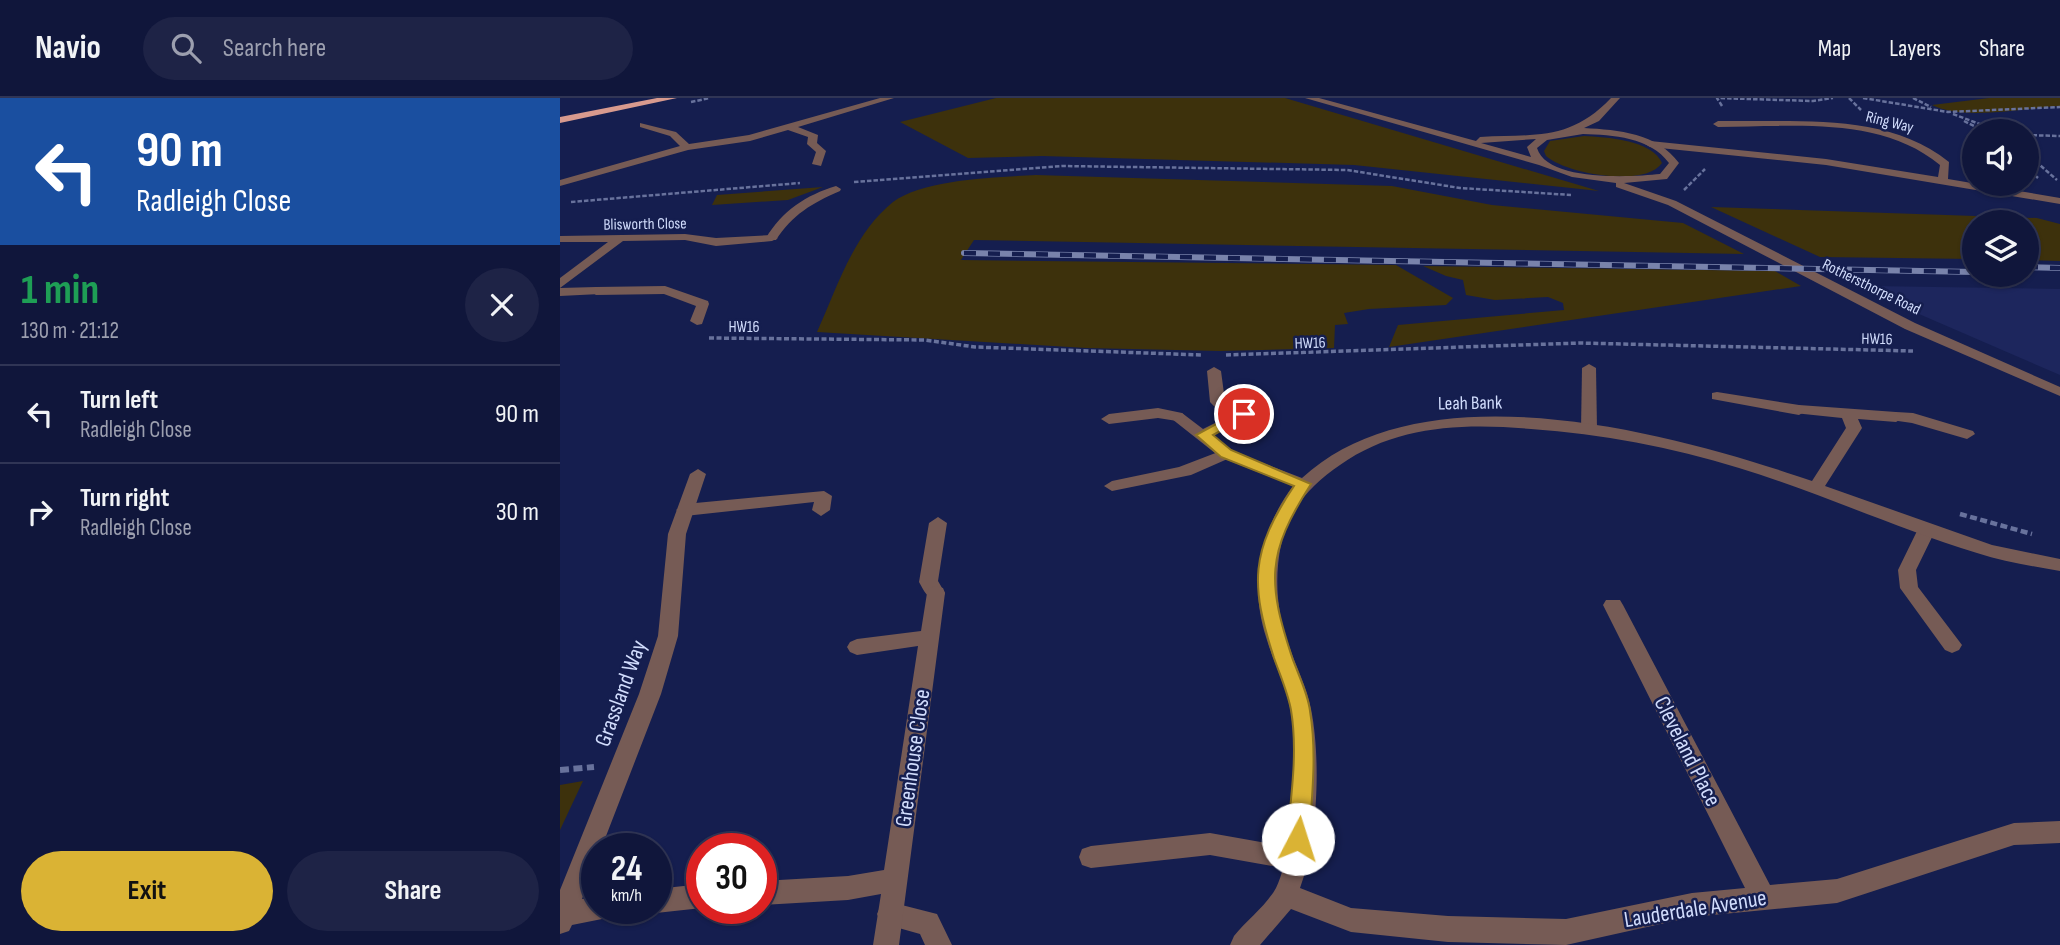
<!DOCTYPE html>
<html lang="en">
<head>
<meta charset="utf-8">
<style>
  body { margin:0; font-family:"Sofia Sans Condensed",sans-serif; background:#1e2346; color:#f1f3f6; height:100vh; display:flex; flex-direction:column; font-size:26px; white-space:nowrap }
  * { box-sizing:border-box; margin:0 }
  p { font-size:23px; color:#9c9faf }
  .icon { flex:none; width:38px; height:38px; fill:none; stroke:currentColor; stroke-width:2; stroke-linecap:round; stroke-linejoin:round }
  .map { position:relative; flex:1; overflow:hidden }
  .panel { display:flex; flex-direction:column; background:#10163b; width:560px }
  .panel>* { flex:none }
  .banner { background:#1a4fa0; color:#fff; overflow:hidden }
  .tools { position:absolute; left:1402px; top:21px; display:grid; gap:14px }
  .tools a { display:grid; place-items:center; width:77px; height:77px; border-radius:50%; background:#10163b; box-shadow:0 2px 5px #0004,0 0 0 2px #303555; font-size:35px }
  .speed { position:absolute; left:21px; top:735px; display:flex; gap:14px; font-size:35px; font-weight:700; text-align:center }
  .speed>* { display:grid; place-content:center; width:91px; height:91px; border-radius:50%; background:#10163b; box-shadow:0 2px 5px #0004,0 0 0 2px #303555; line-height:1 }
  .speed small { font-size:18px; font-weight:400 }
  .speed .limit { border:10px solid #d22; background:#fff; color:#111 }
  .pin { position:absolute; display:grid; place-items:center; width:60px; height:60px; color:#fff; margin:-30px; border:4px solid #fff; border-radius:50%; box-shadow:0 2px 7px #0007 }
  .me { position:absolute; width:77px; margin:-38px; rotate:5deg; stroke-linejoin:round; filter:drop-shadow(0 0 5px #0008) }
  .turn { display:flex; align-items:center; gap:24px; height:147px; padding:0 21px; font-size:32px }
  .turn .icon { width:91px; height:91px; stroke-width:2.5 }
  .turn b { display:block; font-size:49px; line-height:60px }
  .round { display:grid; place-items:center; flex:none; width:74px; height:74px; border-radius:37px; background:#1e2346 }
  .headline { display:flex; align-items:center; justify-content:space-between; height:119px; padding:0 21px }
  h1 { font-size:42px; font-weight:700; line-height:52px; color:#1e9e55 }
  .primary-button { display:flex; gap:14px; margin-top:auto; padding:14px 21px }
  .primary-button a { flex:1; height:80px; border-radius:42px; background:#dab334; color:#111; font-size:28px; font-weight:700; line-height:80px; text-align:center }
  .primary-button a+a { background:#1e2346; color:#f1f3f6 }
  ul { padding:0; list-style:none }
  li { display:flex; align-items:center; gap:21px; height:98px; padding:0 21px; border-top:2px solid #303555 }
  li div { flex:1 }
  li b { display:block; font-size:26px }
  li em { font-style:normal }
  header { display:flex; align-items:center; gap:42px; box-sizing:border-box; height:98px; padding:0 35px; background:#10163b; border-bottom:2px solid #303555 }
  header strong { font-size:33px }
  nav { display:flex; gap:38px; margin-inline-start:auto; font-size:24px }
  .search { width:490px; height:63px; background:#1e2346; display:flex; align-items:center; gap:18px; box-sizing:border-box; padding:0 24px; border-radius:38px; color:#9c9faf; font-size:26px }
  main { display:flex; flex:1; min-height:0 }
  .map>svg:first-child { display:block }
  .built { fill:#1d265d }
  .green { fill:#3d310c }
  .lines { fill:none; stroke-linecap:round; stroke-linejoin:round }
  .path-far3 { stroke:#68729c; stroke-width:2.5; stroke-dasharray:4.5 2; stroke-linecap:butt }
  .path-far2 { stroke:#68729c; stroke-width:3.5; stroke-dasharray:5 2.5; stroke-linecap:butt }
  .path-far1 { stroke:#68729c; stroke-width:4.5; stroke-dasharray:7 3.5; stroke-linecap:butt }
  .path { stroke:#68729c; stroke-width:6; stroke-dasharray:9 4.5; stroke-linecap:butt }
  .service { fill:#765b55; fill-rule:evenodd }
  .minor { fill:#765b55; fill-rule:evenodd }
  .tertiary { fill:#765b55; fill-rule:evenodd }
  .trunk { fill:#d89a8e; fill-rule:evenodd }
  .rail-casing { stroke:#7983ab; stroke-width:6 }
  .rail { stroke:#151e4f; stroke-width:4.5; stroke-dasharray:12; stroke-linecap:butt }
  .route { fill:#dab334; stroke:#8e7422; stroke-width:2 }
  .labels { text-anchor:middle; stroke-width:5; stroke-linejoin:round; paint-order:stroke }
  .far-street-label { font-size:16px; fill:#d1dcfc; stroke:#151e4f }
  .street-label { font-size:19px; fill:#d1dcfc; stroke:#151e4f }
  .near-street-label { font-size:23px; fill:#d1dcfc; stroke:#151e4f }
</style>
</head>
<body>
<header>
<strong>Navio</strong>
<div class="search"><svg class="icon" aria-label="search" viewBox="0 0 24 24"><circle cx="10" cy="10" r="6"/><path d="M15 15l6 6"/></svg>Search here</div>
<nav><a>Map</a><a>Layers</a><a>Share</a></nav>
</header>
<main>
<section class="panel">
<div class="banner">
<div class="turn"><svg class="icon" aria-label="left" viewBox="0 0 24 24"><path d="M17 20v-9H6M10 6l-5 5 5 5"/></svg><div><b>90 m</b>Radleigh Close</div></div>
</div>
<div class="headline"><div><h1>1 min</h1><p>130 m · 21:12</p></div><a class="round"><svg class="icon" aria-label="close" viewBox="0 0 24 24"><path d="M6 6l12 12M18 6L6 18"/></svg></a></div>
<ul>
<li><svg class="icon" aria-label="left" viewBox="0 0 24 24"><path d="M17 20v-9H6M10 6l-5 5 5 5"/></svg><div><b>Turn left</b><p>Radleigh Close</p></div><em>90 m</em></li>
<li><svg class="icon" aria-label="right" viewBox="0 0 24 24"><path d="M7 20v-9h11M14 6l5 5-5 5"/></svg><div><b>Turn right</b><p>Radleigh Close</p></div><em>30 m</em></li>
</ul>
<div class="primary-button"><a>Exit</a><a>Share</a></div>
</section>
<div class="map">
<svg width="1500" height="847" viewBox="0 0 1500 847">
  <rect width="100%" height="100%" fill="#151e4f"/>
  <!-- built -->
  <polygon class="built" points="1311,188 1500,191 1500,277 1322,200"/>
  <!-- green -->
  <g class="green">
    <polygon points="436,0 725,0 1039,93 794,67 482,58 408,60 340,24"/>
    <path d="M1429,0H1500V8C1464,10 1404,23 1372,7Z"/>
    <path d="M1024,38C1046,39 1092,42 1102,65C1085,90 1006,76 986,58L984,53L990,43Z"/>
    <path d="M476,77L832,88L932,107L1123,125L1184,156L414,142L401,162L836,167L893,200L886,207L809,211L784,215L788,226L775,227L774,250L660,253L526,250L257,234C277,190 293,136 333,104C363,81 438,79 476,77Z"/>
    <polygon points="263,89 228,102 152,107 157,97"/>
    <polygon points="1151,109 1477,120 1500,126 1500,163 1467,162 1466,124 1414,124 1414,161 1260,159"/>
    <polygon points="863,168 1215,173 1241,188 829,249 838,227 1004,212 1003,205 988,199 935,202 906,197 903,182 886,178"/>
    <polygon points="23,683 0,732 0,687"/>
  </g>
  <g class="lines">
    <!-- path-far3 -->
    <g class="path-far3">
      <polyline points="1289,0 1301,12"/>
      <polyline points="1303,0 1388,14 1500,9"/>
      <polyline points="1353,0 1371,9"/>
      <polyline points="131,4 150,0"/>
      <polyline points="1162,8 1157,0 1253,3 1273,0"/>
      <polyline points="1393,16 1438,33"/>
      <polyline points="1404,23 1424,33"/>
      <polyline points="1466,37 1500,38"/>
      <polyline points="1466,55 1497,82"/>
      <polyline points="1466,70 1478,80"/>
      <polyline points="294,84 502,68 787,72 900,90 1011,97"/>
      <polyline points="1124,92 1145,71"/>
      <polyline points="11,104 240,85"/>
    </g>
    <!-- path-far2 -->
    <g class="path-far2">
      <polyline points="149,240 365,242 415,249 643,257"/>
      <polyline points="666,257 1020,245 1353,253"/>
    </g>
    <!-- path-far1 -->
    <polyline class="path-far1" points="1400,416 1472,436"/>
    <!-- path -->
    <polyline class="path" points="0,672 34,669"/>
    <!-- service -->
    <g class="service">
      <path d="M276,88L281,91L280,93C252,105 232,117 216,142H208L206,140C222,113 246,97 276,88Z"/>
      <polygon points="105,188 148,203 149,206 142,226 137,227 130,223 136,208 104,196 36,197 30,193 36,189"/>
      <polygon points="1029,266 1036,270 1037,331 1029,336 1021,331 1022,270"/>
      <polygon points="654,269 661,273 665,303 682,321 679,324 669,324 650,304 647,273"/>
      <polygon points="1157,294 1239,307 1247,312 1239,317 1152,301 1152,295"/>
      <polygon points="598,310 622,315 625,318 617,323 598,320 549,326 541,321 549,316"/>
      <polygon points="1336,314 1353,315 1413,333 1415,336 1407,341 1352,325 1331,322 1328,319 1331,316"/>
      <polygon points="666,351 672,353 674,356 672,359 631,377 552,393 544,388 552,383 619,369"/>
      <polygon points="264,393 272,398 270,412 261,418 252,412 254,404 125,418 116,412 125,406"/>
      <path d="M378,419L387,425L378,483L385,495L383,500C369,504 365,495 359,484L369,425Z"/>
      <polygon points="1367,425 1376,431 1356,472 1358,489 1402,547 1399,552 1392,555 1385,552 1340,490 1338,472 1358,431"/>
      <polygon points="650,735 735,750 744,753 747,761 744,769 735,772 650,757 531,770 522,767 519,759 522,751 531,748"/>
      <polygon points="330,804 377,816 392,847 365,847 360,836 321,825 317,816 321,807"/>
    </g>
    <!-- minor -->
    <g class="minor">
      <polygon points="320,0 334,0 238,29 258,37 257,45 266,53 261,68 252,66 256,54 247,46 248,39 228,32 190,43 128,52 0,88 0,82 120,48 110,38 80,29 80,25 116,34 129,46 189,37"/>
      <path d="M1213,23C1275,23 1339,24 1389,64L1388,81L1500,100V106L1266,67L1090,49L1085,46L1090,43L1266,61L1378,79L1380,67C1320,17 1231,29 1158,29L1153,26L1158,23Z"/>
      <polygon points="125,136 156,140 212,137 218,140 212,143 156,148 125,142 63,143 0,190 0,180 48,144 0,144 0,138"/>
      <polygon points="36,189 40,190 40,196 0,198 0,190"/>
      <path d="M1239,307L1336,314L1344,319L1336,324L1298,321L1302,330L1265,388L1432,447L1500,461V473C1472,468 1444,464 1417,455C1336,430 1260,395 1179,370C1111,349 1042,336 971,331C905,325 836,327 780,367C751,387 728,411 721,447C714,481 717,516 729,548C736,569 747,589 751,611C761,660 758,744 740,790L791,810L888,818L1006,821L1132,795L1185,790L1043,507L1046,502H1060L1063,507L1210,787L1277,781L1454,725L1500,723V745L1454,747L1277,805L1132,819L1006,847L888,844L791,834L731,811L700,847H670L674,838C687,822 706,808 716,790C734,755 738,649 730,610C725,585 713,563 706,539C689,486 700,432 733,388L660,359L612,321L609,318L612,315H622L643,331L679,313H689L692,316L689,319L653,338L672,353L742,380C864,267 1113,335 1252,383L1286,330L1282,320L1234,315L1231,312L1234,309Z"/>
      <polygon points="138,371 146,376 126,436 118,538 101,596 41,751 37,751 37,762 22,801 37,799 37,810 56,810 52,819 12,827 9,833 0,836 0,792 79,596 98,538 108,436 130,376"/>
      <polygon points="376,488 383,490 385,495 339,847 313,847 321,796 288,802 201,807 201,783 288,778 324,772 358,548 297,557 290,554 287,549 290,544 297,541 361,533 367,495 369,490"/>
      <polygon points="142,786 142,810 96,815 87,812 96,810 96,791"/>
    </g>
    <!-- tertiary -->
    <path class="tertiary" d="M745,0H759L916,43L920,39C976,36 1010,43 1051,0H1060L1039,23L1024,30C1059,32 1097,35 1119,65L1107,81L1064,85L1116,103L1355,225L1500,289V298L1345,231L1108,107L1056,89V85L1012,79L979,67ZM1023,36C1053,37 1090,39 1109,65L1100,76C1072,79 987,84 977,50L987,42ZM976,41L967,49L971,59L921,45Z"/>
    <!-- trunk -->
    <polygon class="trunk" points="97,0 117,0 0,25 0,19"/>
    <!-- rail casing -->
    <g class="rail-casing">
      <g id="rail">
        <polyline points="404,155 1414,174"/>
        <polyline points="1466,169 1500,170"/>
      </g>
    </g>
    <!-- rail -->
    <use href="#rail" class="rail"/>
  </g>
  <!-- route -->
  <path class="route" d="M680,313L691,316L653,337L671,352L751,386C706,456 707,484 733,562C739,578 748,596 750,613C757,655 752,699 749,741L746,748L738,751L730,748L727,741C731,699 738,654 731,612C728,595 720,577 714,560C690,486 690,454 734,388L661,359L636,337Z"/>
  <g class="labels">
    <!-- far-street labels -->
    <g class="far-street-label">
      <text transform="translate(1330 23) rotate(14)" y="6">Ring Way</text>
      <text transform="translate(85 125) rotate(-1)" y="6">Blisworth Close</text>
      <text transform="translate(1312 188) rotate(26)" y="6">Rothersthorpe Road</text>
      <text x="184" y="234">HW16</text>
      <text transform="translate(1317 240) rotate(1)" y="6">HW16</text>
      <text transform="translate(750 244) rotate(-2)" y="6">HW16</text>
    </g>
    <!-- street labels -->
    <g class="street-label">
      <text transform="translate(910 304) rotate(-1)" y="7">Leah Bank</text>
    </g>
    <!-- near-street labels -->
    <g class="near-street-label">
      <text transform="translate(60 595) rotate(-70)" y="8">Grassland Way</text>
      <text transform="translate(1128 653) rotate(63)" y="8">Cleveland Place</text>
      <text transform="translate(352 660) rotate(-82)" y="8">Greenhouse Close</text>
      <text transform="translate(1135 810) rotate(-9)" y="8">Lauderdale Avenue</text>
    </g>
  </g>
</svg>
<div class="tools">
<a><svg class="icon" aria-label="sound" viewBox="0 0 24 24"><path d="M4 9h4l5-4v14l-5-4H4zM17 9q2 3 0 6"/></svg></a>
<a><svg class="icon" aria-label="layers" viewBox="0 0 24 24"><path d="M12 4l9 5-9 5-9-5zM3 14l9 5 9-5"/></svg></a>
</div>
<div class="speed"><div>24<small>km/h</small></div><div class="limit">30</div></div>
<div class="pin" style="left:684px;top:316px;background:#d93025"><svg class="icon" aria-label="arrive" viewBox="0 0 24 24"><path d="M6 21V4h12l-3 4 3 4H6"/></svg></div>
<svg class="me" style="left:738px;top:741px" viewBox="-20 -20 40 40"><circle r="19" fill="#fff"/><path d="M0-13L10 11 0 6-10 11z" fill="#dab334"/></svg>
</div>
</main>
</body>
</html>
